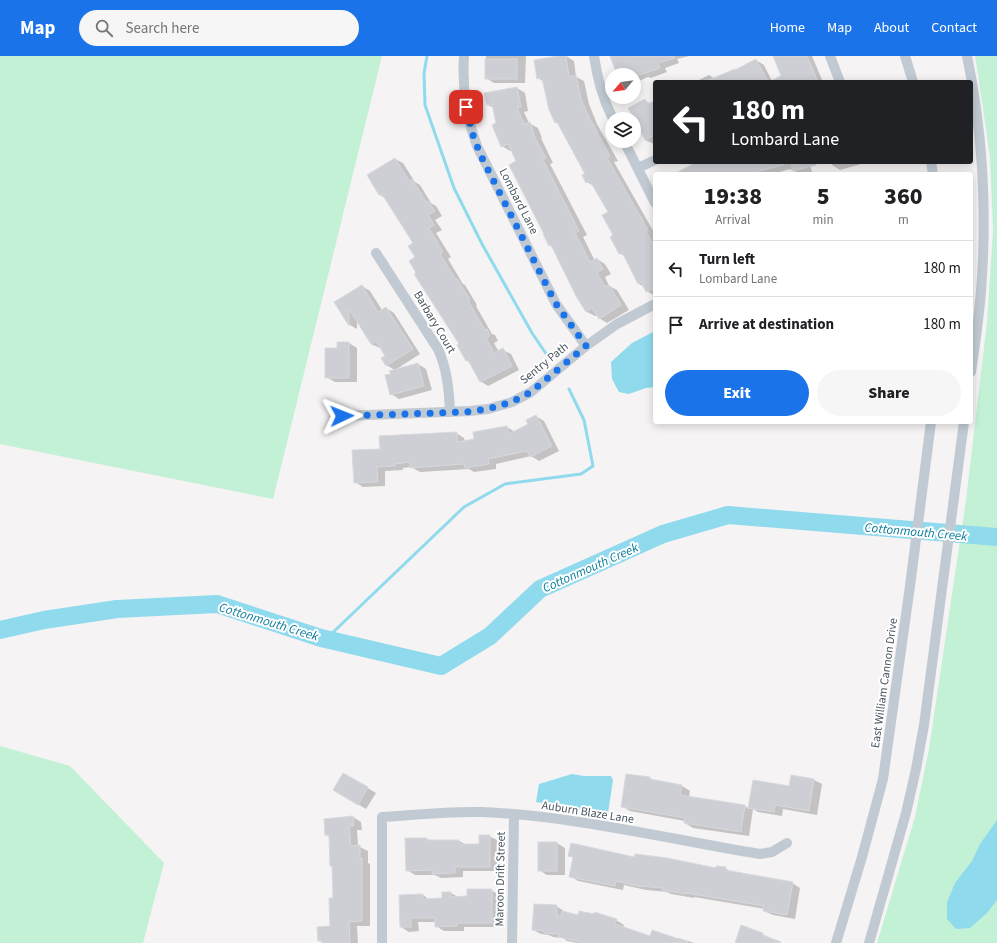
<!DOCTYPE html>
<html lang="en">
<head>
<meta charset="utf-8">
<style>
  body { margin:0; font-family:"Source Sans 3",sans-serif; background:#f6f6f6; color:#202124; height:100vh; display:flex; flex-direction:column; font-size:15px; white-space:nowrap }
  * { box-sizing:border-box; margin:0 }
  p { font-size:13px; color:#757577 }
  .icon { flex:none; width:22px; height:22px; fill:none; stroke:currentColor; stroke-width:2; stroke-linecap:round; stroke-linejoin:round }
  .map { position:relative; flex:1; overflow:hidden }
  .sheet { position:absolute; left:653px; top:116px; width:320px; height:252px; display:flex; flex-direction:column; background:#fff; border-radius:4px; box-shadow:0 2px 10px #0003 }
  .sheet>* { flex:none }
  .banner { position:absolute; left:653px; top:24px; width:320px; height:84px; border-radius:4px; box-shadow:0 2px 10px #0003; background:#202124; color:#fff; overflow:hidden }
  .needle { width:26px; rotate:241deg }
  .controls { position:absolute; left:605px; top:12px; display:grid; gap:8px }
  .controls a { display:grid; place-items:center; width:36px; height:36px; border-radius:50%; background:#fff; box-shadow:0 2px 10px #0003; font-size:20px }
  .pin { position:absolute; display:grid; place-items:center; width:34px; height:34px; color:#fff; margin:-17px; border-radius:8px; box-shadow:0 2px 6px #0006 }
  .me { position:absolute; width:44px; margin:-22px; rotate:88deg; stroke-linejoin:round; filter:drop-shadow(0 0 3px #0008) }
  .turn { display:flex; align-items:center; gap:14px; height:84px; padding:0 12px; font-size:18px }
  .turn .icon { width:52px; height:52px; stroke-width:2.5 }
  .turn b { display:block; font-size:28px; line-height:34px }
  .eta { display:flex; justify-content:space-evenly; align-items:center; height:68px; text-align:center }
  .eta b { font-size:24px; font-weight:800; line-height:28px }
  .button { display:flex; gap:8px; margin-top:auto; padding:8px 12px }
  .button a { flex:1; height:46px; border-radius:24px; background:#1a73e8; color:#fff; font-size:16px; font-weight:800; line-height:46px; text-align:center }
  .button a+a { background:#f6f6f6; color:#202124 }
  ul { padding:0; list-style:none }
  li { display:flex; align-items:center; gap:12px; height:56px; padding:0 12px; border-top:1px solid #e0e0e0 }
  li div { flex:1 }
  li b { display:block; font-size:15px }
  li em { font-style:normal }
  header { display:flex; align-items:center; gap:24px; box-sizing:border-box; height:56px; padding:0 20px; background:#1a73e8; color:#fff }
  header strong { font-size:19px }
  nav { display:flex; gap:22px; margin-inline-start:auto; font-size:14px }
  .search { width:280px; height:36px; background:#f6f6f6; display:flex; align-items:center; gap:10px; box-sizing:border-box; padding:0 14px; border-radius:22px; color:#757577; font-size:15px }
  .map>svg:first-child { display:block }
  .green { fill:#c3f1d5 }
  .water { fill:#90daee }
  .shadow { fill:#0003 }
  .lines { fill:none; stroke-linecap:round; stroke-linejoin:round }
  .stream { stroke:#90daee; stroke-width:3 }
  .river { stroke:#90daee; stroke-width:18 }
  .building { fill:#cdcfd5; stroke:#d7d9de }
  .minor { stroke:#c1cad2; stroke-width:10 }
  .route { stroke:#1a73e8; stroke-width:7; stroke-dasharray:0 12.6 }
  .labels { text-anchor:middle; stroke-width:4; stroke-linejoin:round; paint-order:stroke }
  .street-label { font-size:12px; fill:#4a5661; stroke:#fff }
  .water-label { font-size:13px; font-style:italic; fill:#0c7c9b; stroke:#fff }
</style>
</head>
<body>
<header>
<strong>Map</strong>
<div class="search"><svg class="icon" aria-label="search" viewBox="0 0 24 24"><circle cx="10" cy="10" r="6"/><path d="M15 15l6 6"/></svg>Search here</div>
<nav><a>Home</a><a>Map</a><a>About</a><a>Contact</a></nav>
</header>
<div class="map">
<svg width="997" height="887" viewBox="0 0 997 887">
  <rect width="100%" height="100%" fill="#f5f3f3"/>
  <!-- green -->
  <g class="green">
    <polygon points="0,0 382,0 273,443 0,388"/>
    <polygon points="975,0 997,0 997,887 877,887 915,761 929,693 966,444 987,266 993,175 990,101 979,25"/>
    <polygon points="0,690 70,710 164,807 143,887 0,887"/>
  </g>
  <!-- water -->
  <g class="water">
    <polygon points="655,275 655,331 646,332 629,338 619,336 612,323 611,306 632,287"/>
    <polygon points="572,718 584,720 611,720 613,724 608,757 536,746 539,728"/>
    <polygon points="997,764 997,844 987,857 970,872 956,873 947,863 947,846 955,827 972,805 980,788"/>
  </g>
  <!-- shadow -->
  <g class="shadow">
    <polygon points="486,0 526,0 525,27 494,27 486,22"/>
    <polygon points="566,0 574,5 576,21 584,25 589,48 597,68 618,105 614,106 655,178 654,179 655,182 655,240 647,235 645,231 639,228 625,200 619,197 609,156 595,131 587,126 584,120 586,118 559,68 556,66 544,26 538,22"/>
    <polygon points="611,0 689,0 677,3 679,7 665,12 667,16 651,22 648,21 634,27 634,19 618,19"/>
    <polygon points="774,0 812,0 823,26 695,26 709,19 715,23 736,14 756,4 764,9 772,25 782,21"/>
    <polygon points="517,32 525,37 528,55 524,56 529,67 538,72 542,82 541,82 553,107 550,108 587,179 583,181 595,205 597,203 605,208 611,218 605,221 609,230 617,234 629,254 607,267 599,262 597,259 595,260 587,256 577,239 553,191 550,189 518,105 512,94 510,95 502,90 494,52 488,49"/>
    <polygon points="645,44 651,48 655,46 655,88 654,88 645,84"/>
    <polygon points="395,103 403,107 415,126 420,129 431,147 436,150 442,160 435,164 442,174 436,177 451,201 448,203 463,228 465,229 477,249 476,250 492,278 495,279 498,285 494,287 499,296 503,294 511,298 519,314 488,330 480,325 471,307 467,305 460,288 418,217 414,187 385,142 380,139"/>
    <polygon points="702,106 821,106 810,108 812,116 805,118 800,118 790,113 772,118 697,118"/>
    <polygon points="831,106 865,106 858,109 840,114 832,109"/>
    <polygon points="362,230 370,235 382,254 386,252 394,257 420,298 395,314 386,309 386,300 381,292 380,292 371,288 357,264 357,273 350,269 336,246"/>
    <polygon points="349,287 357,292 357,326 335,326 326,321 338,293"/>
    <polygon points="418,308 426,313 432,334 399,343 391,338"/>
    <polygon points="536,360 544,365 559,395 539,405 531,400 496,408 496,413 474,416 469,413 420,416 411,411 403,412 403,414 385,415 385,430 363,431 355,426 381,394 456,377 464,382 465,385 475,384 474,377 507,371 515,376 530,368"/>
    <polygon points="344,718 376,737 366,753 334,734"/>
    <polygon points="792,720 814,724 822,728 817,759 783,753 782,760 758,756 753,753 749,780 693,772 685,767 685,765 630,755 622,750 650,722 654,725 682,730 690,735 689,741 745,750 749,753 754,725 790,731"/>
    <polygon points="353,761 361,766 362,774 357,774 358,790 368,795 368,807 370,808 370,870 357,870 358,887 323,887 319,884 331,871 334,843 333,811 330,781 326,779"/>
    <polygon points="489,780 497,784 498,815 463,815 463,821 441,822 435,819 415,819 407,814 427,783 431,785 459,785 467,789 480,789"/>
    <polygon points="557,787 565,792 565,819 547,819 539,814"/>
    <polygon points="570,800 635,802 716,813 725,812 732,816 792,827 800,832 795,863 773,859 764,855 765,853 694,841 694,842 671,838 667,836 646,834 624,829 623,834 578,825 570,820 574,802"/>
    <polygon points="491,834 499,839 500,871 464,871 464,875 444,875 436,870 436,866 418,866 419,875 409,876 401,871 423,839 430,844 443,843 451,837 458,841 468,841"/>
    <polygon points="556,850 564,855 564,856 578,860 616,864 624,869 623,872 651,881 679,884 679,882 694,887 578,887 567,885 563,882 553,881 549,879 541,878 533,874"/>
  </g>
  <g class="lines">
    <!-- stream -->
    <g class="stream">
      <polyline points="427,0 424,17 425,49 454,132 482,188 532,277 547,299"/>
      <polyline points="326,583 464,451 505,428 581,418 593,410 584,364 569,333"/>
    </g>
    <!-- river -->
    <polyline class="river" points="0,574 44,564 117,553 217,548 321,582 441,610 490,580 540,533 663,478 728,459 997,481"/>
  </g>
  <!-- building -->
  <g class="building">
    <polygon points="558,0 566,0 569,21 576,19 581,43 590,63 610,100 607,102 648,174 646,175 655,192 655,232 646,236 641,226 638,228 622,196 619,198 610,181 613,179 602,159 608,156 590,125 586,127 582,119 585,118 557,66 555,67 549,54 542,22 537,23 534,4"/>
    <polygon points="610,0 674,0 675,2 658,7 660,12 640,19 617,19"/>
    <polygon points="773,0 807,0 818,26 704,26 735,13 735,14 756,3 768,26 781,20"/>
    <rect x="485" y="3" width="32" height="20"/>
    <polygon points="517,31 521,51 517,51 524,68 530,66 534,77 533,78 546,102 543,104 579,175 575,177 590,206 597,202 603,213 597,217 605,231 609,229 621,249 599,263 592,252 586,256 576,240 551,189 549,190 543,178 544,178 509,109 516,105 508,88 501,91 492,69 496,67 492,48 487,49 484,37"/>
    <polygon points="645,43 648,48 655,45 655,79 645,84 628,52"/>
    <polygon points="395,102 409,125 412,123 426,146 428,145 435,155 428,159 434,169 429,172 443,196 440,198 456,224 457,223 470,244 468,245 485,274 487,273 490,280 486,282 494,297 503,292 512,310 480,326 468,304 466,305 457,289 459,288 414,218 416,217 409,205 415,201 408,190 413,187 382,138 379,139 367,119"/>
    <polygon points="697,106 783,106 783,109 759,115 760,118 674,118"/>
    <polygon points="791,106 816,106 816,109 793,115"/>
    <polygon points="362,229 378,256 386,251 413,293 386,310 381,302 385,300 376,285 371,288 349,253 349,270 334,246"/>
    <polygon points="337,286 349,286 349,322 325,322 325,292 337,292"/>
    <polygon points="418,307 424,330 390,339 385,319 391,318 389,315"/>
    <polygon points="536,359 552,390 530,401 527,395 488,403 489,408 465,412 464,408 410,412 410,406 395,408 395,410 377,411 378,426 354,427 352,394 380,393 379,380 457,376 457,386 474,383 473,376 507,370 509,378 528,368 526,364"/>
    <polygon points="343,717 368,731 358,749 333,734"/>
    <polygon points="626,718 650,721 650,723 682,729 680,739 745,749 741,776 684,767 685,762 621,751"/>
    <polygon points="791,719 814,723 809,755 775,749 774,756 748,752 753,724 789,730"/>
    <polygon points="353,760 354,770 349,770 351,790 360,789 360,802 362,802 362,865 349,866 350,887 322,887 322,885 318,885 317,871 330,870 329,842 333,842 332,810 330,810 329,779 325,779 324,763"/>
    <polygon points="479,779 490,779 490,811 455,811 455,817 432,818 432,814 406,815 405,782 427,782 427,784 459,784 459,788 479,788"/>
    <rect x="538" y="786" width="19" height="29"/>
    <polygon points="571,787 634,801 635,798 667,802 716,812 716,810 726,811 725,814 793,826 787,859 763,855 764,850 686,837 686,838 662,834 663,832 637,830 616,825 615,830 569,821 573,801 568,800"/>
    <polygon points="467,833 492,833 492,867 457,867 457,870 435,871 435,862 411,862 411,871 400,871 399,839 423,838 423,843 442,842 442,836 451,836 451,841 467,840"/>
    <polygon points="534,848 557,849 557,860 561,860 562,855 578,859 579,855 594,858 594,856 617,863 615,868 650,880 652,874 688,886 688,887 585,887 558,881 559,878 544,877 544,875 532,874"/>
    <polygon points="741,869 763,877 763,879 781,886 781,887 735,887"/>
  </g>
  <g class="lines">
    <!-- minor -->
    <g class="minor">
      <path d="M464,0C462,31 466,61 477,90L556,248L586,290"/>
      <path d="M594,0C598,24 602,41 613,63"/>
      <polyline points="830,0 840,26"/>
      <polyline points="905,0 913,26"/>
      <path d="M967,0C983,77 987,157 981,235C979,262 975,289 971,316"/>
      <polyline points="624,85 655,147"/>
      <polyline points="931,106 933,118"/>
      <polyline points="638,112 655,104"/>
      <path d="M376,197L438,293C447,313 449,333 450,356"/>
      <polyline points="342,360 470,355 488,353 512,346 531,336 586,290 617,268 655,248"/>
      <path d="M382,887V761C415,759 448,755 482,756C575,760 668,783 760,798L772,796L787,787"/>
      <polyline points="512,887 514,758"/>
      <polyline points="836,887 862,801 883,723 910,530 931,366"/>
      <polyline points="869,887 906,757 916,713 924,669 964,366"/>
    </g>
  </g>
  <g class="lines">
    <!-- route -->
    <polyline class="route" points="342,360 466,356 488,353 512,346 531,336 586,290 556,248 480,98 473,79 466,51"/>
  </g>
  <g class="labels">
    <!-- street labels -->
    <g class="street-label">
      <text transform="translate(519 145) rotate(63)" y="4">Lombard Lane</text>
      <text transform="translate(435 266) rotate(59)" y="4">Barbary Court</text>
      <text transform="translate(544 307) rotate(-39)" y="4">Sentry Path</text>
      <text transform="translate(884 627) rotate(-82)" y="4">East William Cannon Drive</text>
      <text transform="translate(588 756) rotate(9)" y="4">Auburn Blaze Lane</text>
      <text transform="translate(500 823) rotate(-89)" y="4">Maroon Drift Street</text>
    </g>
    <!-- water labels -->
    <g class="water-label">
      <text transform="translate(916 475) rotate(5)" y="5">Cottonmouth Creek</text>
      <text transform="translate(590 511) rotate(-24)" y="5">Cottonmouth Creek</text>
      <text transform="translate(269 565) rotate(17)" y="5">Cottonmouth Creek</text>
    </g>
  </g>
</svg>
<div class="controls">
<a><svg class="needle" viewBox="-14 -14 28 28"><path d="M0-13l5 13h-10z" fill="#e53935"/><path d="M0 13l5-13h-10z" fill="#757577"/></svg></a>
<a><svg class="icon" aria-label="layers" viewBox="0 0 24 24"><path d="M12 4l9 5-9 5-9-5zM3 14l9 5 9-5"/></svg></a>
</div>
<div class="pin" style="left:466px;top:51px;background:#d93025"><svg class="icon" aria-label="arrive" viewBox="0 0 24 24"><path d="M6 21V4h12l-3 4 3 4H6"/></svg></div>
<svg class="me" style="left:342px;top:360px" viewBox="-20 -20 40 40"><path d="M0-17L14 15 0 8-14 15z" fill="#1a73e8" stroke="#fff" stroke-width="4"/></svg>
<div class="banner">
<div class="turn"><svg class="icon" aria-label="left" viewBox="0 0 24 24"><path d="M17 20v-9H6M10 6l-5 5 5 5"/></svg><div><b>180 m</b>Lombard Lane</div></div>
</div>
<section class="sheet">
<div class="eta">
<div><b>19:38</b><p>Arrival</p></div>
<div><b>5</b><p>min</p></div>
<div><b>360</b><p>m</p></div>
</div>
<ul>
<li><svg class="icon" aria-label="left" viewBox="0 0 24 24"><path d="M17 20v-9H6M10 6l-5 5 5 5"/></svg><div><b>Turn left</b><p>Lombard Lane</p></div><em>180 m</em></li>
<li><svg class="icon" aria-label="arrive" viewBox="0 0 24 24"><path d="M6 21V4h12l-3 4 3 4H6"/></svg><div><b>Arrive at destination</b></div><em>180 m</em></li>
</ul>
<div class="button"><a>Exit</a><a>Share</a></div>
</section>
</div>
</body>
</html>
